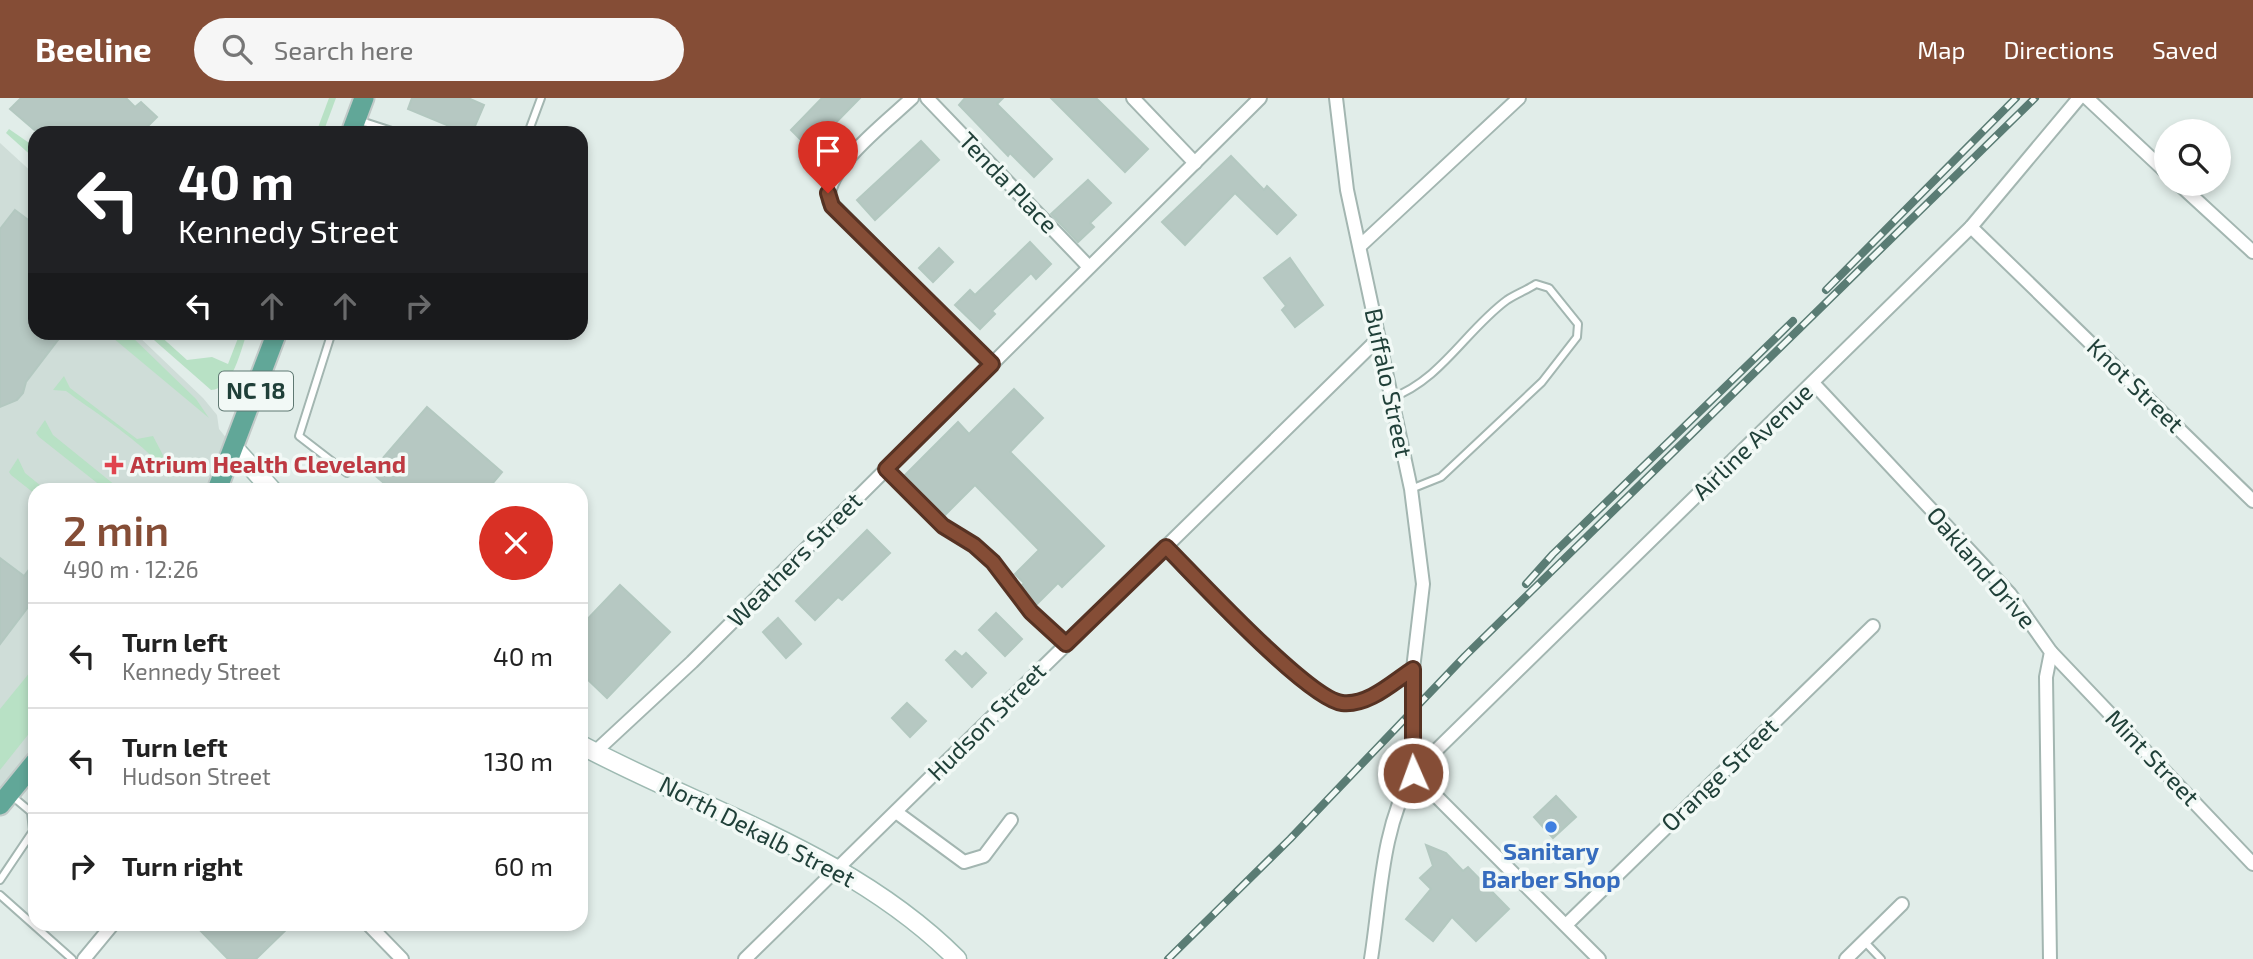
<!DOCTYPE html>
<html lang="en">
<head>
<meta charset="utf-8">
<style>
  body { margin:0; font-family:"Exo 2",sans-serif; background:#f6f6f6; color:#222; height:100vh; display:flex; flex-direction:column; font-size:26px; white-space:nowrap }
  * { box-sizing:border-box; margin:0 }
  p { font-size:23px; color:#767676 }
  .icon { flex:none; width:38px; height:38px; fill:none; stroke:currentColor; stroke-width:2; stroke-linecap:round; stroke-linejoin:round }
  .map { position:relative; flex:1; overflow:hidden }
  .side { position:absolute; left:28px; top:385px; width:560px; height:448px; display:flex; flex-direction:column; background:#fff; border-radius:21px; box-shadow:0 4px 10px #0003 }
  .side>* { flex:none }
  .guide { position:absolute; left:28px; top:28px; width:560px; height:214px; border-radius:21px; box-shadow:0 4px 10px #0003; background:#202124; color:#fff; overflow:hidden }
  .buttons { position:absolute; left:2154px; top:21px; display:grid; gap:14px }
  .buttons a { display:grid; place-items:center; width:77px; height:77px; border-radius:50%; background:#fff; box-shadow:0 4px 10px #0003; font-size:35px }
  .pin { position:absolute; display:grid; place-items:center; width:60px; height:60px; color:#fff; margin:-72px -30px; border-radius:50% 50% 50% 0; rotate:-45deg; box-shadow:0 0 7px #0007 }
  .pin .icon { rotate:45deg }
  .me { position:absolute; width:77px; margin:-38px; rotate:358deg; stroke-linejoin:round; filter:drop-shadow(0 0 5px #0008) }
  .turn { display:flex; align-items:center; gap:24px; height:147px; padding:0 35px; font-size:32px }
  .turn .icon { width:91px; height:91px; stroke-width:2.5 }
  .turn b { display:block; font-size:49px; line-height:60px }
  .lanes { display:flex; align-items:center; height:66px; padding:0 35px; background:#0003; justify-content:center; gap:35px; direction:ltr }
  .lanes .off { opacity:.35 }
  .round { display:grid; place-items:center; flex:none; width:74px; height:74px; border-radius:37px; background:#f6f6f6 }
  .overview { display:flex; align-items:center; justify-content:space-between; height:119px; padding:0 35px }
  h1 { font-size:42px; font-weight:600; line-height:52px; color:#854d36 }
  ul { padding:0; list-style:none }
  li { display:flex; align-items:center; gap:21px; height:105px; padding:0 35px; border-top:2px solid #e0e0e0 }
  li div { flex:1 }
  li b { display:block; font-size:26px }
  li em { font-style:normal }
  header { display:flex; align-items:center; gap:42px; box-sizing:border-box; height:98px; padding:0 35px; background:#854d36; color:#fff }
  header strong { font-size:33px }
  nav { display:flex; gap:38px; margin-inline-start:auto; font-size:24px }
  .search { width:490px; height:63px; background:#f6f6f6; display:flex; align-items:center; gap:18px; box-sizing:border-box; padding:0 24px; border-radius:38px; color:#767676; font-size:26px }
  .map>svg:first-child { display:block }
  .built { fill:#cfddd8 }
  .green { fill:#b8e1c5 }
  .building { fill:#b6c8c2; stroke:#b3c8c0; stroke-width:2 }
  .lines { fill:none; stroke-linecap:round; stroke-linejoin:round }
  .service-casing { stroke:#a3b6b1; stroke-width:10 }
  .minor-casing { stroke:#a3b6b1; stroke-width:16 }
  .secondary-casing { stroke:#9ebab2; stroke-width:21 }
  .primary-casing { stroke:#c1cac8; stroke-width:23 }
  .service { stroke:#fff; stroke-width:6 }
  .minor { stroke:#fff; stroke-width:12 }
  .secondary { stroke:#fff; stroke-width:18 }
  .primary { stroke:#61a798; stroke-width:19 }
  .rail-casing { stroke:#5a7c74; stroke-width:8 }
  .rail { stroke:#f2f9f6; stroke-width:5; stroke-dasharray:16; stroke-linecap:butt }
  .route-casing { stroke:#563223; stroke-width:18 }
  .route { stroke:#854d36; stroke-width:12 }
  .health-dot { fill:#e0444e; stroke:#f2f9f6; stroke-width:2.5 }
  .shop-dot { fill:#3f7fe0; stroke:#f2f9f6; stroke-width:2.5 }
  .labels { text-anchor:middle; stroke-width:7; stroke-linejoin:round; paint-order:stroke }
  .shield { fill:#f2f9f6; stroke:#5f7872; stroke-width:2 }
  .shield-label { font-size:23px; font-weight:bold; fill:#204039 }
  .street-label { font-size:24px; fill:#204039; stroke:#f2f9f6 }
  .health-label { font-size:24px; font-weight:bold; fill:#be3a42; stroke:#f2f9f6; text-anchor:start }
  .shop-label { font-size:24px; font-weight:bold; fill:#366cbe; stroke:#f2f9f6 }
</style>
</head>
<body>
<header>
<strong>Beeline</strong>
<div class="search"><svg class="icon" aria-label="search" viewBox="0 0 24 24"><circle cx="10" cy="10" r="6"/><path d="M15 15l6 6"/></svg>Search here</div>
<nav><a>Map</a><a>Directions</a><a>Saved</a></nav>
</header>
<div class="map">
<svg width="2253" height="861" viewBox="0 0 2253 861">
  <rect width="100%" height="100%" fill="#e1ede9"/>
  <!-- built -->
  <polygon class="built" points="0,45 35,77 35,234 135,235 203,300 217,317 219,331 235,351 217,392 35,392 35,664 0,707"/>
  <!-- green -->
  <g class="green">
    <polygon points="329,0 336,0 323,35 316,35"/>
    <polygon points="9,31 35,49 35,61 6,35"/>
    <polygon points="107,235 128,235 196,301 209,320"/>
    <path d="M146,235H157L187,262L212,259L228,266L240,235H247C240,254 233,291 211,292Z"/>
    <path d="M64,278L70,290L137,341L153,338L164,359L169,381C160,355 91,312 66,293L53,292Z"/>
    <polygon points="45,322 53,337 121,392 106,392 39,339 36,335"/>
    <polygon points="18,360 25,375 46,392 35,392 35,396 11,377 9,374"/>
    <polygon points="35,568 35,628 0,672 0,611"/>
  </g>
  <!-- building -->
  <g class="building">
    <polygon points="21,0 126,0 135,9 141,4 157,19 141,35 38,35 10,11"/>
    <polygon points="412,0 468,0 484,7 472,35 466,35 408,11"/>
    <polygon points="822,0 860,0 810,51 791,32"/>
    <polygon points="965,0 1003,0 997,6 1052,61 1034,79 1010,55 1008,58 959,7"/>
    <polygon points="1051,0 1096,0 1148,51 1125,74"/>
    <polygon points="921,43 939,62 875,122 857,102"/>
    <polygon points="1231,58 1264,92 1267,88 1296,117 1277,136 1235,95 1185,147 1162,124"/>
    <polygon points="1088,82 1111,105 1090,125 1094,129 1078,144 1051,116"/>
    <polygon points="15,112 35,127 35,234 64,234 26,284 23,295 17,302 0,309 0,131"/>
    <polygon points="1030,144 1051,166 1036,181 1031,175 992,213 995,216 980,231 955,207 970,192 975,197"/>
    <polygon points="939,150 953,164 933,184 919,170"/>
    <polygon points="1290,160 1323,207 1295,229 1282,212 1286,208 1264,180"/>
    <polygon points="1014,291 1043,320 1010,354 1104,448 1062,489 1058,485 1035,508 1020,489 1024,485 1015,476 1039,452 975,387 944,418 904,378 958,324 969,336"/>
    <polygon points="427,309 502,374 487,392 392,392 371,374"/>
    <polygon points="867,432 890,455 842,502 838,499 815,522 796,503"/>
    <polygon points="0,460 24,478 35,464 35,500 0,546"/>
    <polygon points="620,487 670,534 607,600 581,575 581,528"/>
    <polygon points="996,515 1022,541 1005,558 979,532"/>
    <polygon points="778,520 801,546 786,560 763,534"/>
    <polygon points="955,553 962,559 966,555 986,575 972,589 946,562"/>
    <polygon points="907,605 926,623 910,639 892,620"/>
    <polygon points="1556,698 1576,719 1553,740 1534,719"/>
    <polygon points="1426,747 1446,755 1463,773 1468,769 1509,811 1476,843 1452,819 1433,843 1406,821 1431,791 1420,780 1433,768"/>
    <polygon points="194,826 292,826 256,861 228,861"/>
  </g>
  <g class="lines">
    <!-- service casing -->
    <g class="service-casing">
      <g id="service">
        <polyline points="358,22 398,35"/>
        <polyline points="528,35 541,0"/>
        <polyline points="331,237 299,338 347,375"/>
        <path d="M1391,300C1441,282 1466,232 1507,202C1516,196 1527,192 1536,186L1549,190L1578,226L1577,239L1542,284L1441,379L1411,391"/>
        <polyline points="886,371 943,428 974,447 993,464 1031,514 1066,546"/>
        <polyline points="0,782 33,733 31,714 12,698"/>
        <polyline points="0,797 72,861"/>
        <polyline points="1864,843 1881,861"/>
      </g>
    </g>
    <!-- minor casing -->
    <g class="minor-casing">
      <g id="minor">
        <path d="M912,0C889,22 824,71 829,103L992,266"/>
        <polyline points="927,0 1089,169"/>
        <polyline points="1133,0 1195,65"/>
        <polyline points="1336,0 1347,92 1411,391 1423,486 1413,571 1413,675 1599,861"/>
        <polyline points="2087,0 2166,74"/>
        <polyline points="2179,86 2253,154"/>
        <polyline points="1971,129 2253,403"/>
        <polyline points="1360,148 1519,0"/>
        <polyline points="1814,286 2010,496 2051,554 2046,579 2050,861"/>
        <path d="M1165,449C1195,479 1307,601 1342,605C1368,608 1393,585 1413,571"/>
        <polyline points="2051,554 2253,766"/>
        <polyline points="595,654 692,564 1260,0"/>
        <polyline points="896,714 964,764 984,758 1011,722"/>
        <polyline points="368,826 402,861"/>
        <polyline points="1566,827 1873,528"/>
        <polyline points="84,861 113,826"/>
        <polyline points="745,861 1379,240"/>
        <path d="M1371,861C1381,798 1381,732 1413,675L1971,129L2079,0"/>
        <polyline points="1846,861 1902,806"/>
      </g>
    </g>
    <!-- secondary casing -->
    <g class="secondary-casing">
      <g id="secondary">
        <polyline points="235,351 272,392"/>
        <path d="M581,647C709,715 852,756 957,861"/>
      </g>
    </g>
    <!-- primary casing -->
    <g class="primary-casing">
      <g id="primary">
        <polyline points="351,35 364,0"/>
        <polyline points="217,392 277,234"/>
        <polyline points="0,707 35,664"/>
      </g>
    </g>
    <!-- service -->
    <use href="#service" class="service"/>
    <!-- minor -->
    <use href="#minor" class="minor"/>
    <!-- secondary -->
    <use href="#secondary" class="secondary"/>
    <!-- primary -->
    <use href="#primary" class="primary"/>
    <!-- rail casing -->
    <g class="rail-casing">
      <g id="rail">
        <polyline points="1826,192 2016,0"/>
        <polyline points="1526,486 1553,456 1793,223"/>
        <polyline points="1168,861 1290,741 1465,558 2035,0"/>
      </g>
    </g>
    <!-- rail -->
    <use href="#rail" class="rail"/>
  </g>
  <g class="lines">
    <!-- route casing -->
    <g class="route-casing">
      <path id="route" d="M828,95L832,108L992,266L886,371L943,428L974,447L993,464L1031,514L1066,546L1166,449C1195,478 1308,601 1342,605C1368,608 1392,585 1413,571V675"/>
    </g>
    <!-- route -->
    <use href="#route" class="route"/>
  </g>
  <!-- markers -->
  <path class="health-dot" d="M110.5 356.5h7v7h7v7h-7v7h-7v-7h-7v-7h7z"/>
  <circle class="shop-dot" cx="1551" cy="729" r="7"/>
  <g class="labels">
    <!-- shield labels -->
    <rect class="shield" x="219" y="273.5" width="74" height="39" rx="5"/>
    <g class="shield-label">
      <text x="256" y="301">NC 18</text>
    </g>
    <!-- street labels -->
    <g class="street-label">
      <text transform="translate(1008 85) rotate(46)" y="8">Tenda Place</text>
      <text transform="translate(1388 285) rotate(78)" y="8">Buffalo Street</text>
      <text transform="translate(2135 288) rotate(44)" y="8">Knot Street</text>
      <text transform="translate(1753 344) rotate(-44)" y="8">Airline Avenue</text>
      <text transform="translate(795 462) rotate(-45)" y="8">Weathers Street</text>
      <text transform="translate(1981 470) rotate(49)" y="8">Oakland Drive</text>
      <text transform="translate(987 624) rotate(-45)" y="8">Hudson Street</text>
      <text transform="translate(2152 660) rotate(46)" y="8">Mint Street</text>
      <text transform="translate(1720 677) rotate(-44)" y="8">Orange Street</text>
      <text transform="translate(757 734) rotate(27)" y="8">North Dekalb Street</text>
    </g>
    <!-- health labels -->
    <g class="health-label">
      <text x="130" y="375">Atrium Health Cleveland</text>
    </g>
    <!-- shop labels -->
    <g class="shop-label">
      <text x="1551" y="762">Sanitary<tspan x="1551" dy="28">Barber Shop</tspan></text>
    </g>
  </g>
</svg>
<div class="buttons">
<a><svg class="icon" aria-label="search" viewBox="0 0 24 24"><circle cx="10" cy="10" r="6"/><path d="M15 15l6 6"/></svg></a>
</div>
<div class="pin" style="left:828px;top:95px;background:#d93025"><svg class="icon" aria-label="arrive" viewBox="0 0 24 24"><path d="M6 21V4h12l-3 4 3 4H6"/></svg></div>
<svg class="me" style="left:1413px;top:675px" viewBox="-20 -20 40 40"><circle r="17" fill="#854d36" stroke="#fff" stroke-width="3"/><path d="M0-11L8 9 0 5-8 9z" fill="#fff"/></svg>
<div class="guide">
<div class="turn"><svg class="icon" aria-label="left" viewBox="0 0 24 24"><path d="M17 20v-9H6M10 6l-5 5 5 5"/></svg><div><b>40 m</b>Kennedy Street</div></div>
<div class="lanes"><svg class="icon" aria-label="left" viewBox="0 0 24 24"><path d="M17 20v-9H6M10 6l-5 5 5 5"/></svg><svg class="icon off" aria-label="ahead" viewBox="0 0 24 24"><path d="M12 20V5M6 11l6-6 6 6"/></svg><svg class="icon off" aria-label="ahead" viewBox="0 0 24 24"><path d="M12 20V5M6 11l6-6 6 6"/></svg><svg class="icon off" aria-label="right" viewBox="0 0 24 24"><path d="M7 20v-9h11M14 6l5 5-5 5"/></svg></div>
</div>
<section class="side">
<div class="overview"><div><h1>2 min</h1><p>490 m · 12:26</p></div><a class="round" style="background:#d93025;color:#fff"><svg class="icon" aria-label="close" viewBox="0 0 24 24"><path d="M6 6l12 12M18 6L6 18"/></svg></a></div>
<ul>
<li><svg class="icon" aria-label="left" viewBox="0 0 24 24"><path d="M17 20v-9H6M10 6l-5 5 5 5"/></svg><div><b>Turn left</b><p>Kennedy Street</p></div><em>40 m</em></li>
<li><svg class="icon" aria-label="left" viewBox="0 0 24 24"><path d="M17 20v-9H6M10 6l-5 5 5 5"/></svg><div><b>Turn left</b><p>Hudson Street</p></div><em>130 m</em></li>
<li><svg class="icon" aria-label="right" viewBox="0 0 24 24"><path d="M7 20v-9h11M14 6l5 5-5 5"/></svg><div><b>Turn right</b></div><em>60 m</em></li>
</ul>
</section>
</div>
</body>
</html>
